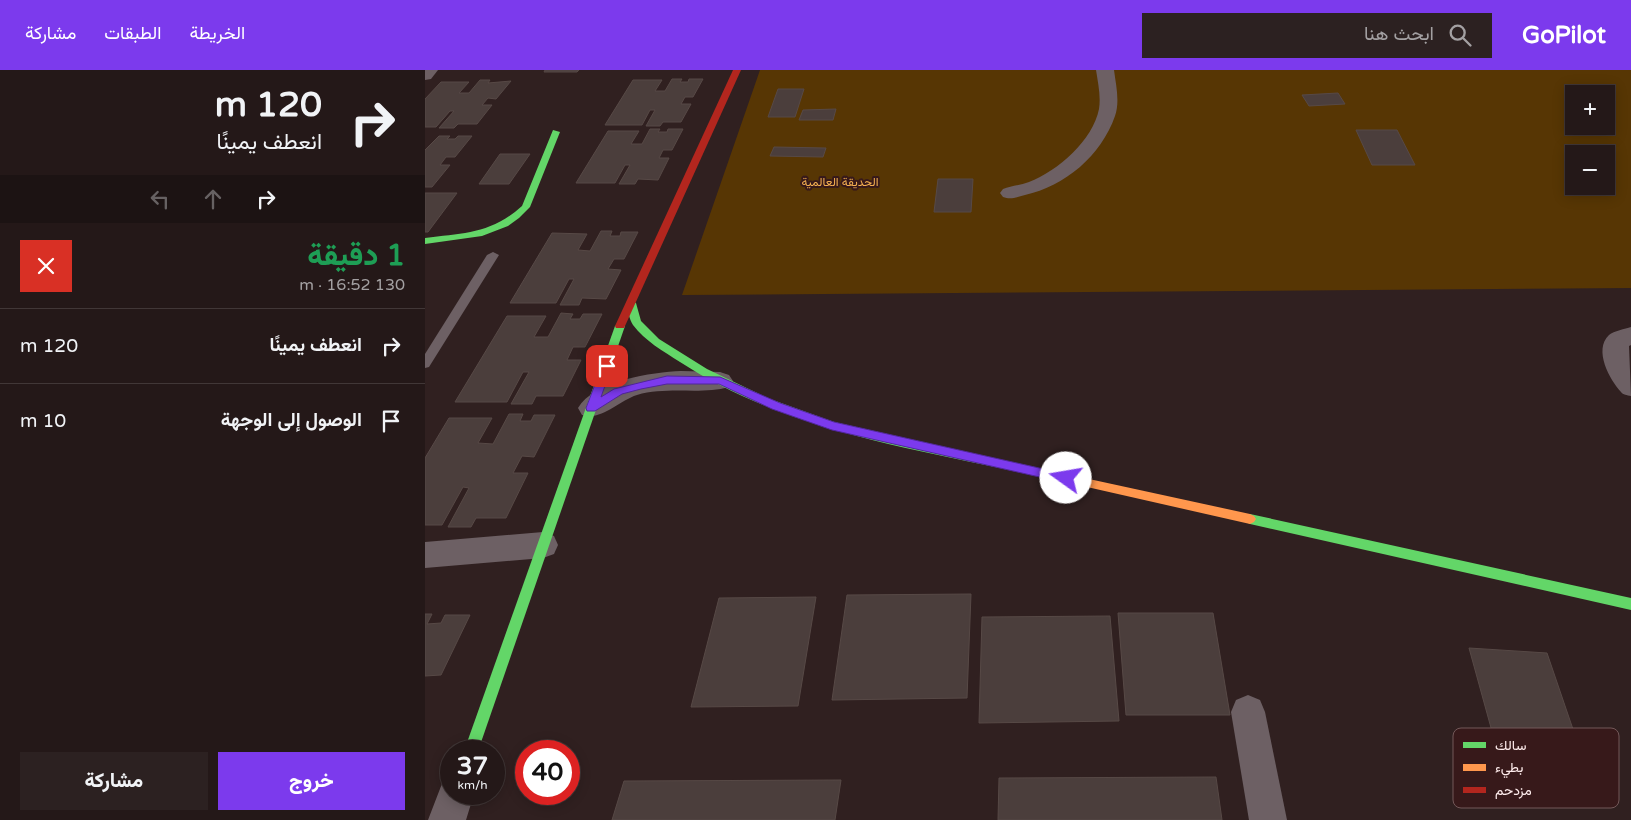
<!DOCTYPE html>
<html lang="ar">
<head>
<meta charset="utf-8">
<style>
  body { margin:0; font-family:"Varela Round",Vazirmatn,sans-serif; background:#2c2121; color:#f1f3f6; direction:rtl; height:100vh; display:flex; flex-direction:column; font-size:19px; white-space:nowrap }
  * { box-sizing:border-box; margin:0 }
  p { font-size:16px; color:#a3a0a2 }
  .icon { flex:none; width:28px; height:28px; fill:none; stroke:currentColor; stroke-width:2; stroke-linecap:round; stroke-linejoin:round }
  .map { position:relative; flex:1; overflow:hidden; direction:ltr }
  .details { display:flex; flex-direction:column; background:#241818; width:425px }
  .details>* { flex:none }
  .banner { background:#241818; color:#f1f3f6; overflow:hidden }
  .fabs { position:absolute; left:1140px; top:15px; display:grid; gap:10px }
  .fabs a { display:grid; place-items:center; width:50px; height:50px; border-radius:0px; background:#241818; box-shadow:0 2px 12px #0003,0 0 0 1px #413737; font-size:25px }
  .speed { position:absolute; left:15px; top:670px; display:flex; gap:10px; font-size:25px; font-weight:700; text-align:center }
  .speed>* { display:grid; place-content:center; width:65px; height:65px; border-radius:50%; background:#241818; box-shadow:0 2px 12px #0003,0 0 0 1px #413737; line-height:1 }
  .speed small { font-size:12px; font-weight:400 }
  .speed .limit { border:8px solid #d22; background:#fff; color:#111 }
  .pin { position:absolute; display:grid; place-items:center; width:42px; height:42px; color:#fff; margin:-21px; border-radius:10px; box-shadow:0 2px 8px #0006 }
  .me { position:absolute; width:55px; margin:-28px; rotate:283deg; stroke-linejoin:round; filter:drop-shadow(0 0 4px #0008) }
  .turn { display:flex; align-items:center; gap:18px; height:105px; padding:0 20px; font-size:22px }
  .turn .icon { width:65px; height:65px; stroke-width:2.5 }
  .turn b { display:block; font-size:35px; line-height:42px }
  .lanes { display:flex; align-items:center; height:48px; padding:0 20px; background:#0003; justify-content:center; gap:25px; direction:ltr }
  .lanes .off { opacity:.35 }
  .round { display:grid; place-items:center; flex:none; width:52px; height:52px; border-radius:0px; background:#2c2121 }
  .headline { display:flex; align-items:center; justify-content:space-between; height:85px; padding:0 20px }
  h1 { font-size:30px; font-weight:800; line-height:38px; color:#1e9e55 }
  .primary-button { display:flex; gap:10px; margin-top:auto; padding:10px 20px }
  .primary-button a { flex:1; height:58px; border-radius:0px; background:#7c3aed; color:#fff; font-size:20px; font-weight:800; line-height:58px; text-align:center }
  .primary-button a+a { background:#2c2121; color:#f1f3f6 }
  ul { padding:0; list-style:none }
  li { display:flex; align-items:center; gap:15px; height:75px; padding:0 20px; border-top:1px solid #413737 }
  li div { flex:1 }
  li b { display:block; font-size:19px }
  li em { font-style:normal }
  header { display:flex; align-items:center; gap:30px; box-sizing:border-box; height:70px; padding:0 25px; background:#7c3aed; color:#fff }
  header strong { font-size:24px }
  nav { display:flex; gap:28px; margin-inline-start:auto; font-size:18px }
  .search { width:350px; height:45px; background:#2c2121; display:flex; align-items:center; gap:12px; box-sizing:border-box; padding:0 18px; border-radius:0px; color:#a3a0a2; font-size:19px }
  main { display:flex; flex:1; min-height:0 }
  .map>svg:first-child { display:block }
  .green { fill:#573604; fill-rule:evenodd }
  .building { fill:#4b3e3c; stroke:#574946 }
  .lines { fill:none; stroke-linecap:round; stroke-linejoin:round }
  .lane { fill:#6d6064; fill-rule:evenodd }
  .street { fill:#6d6064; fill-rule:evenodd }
  .fast { fill:#63d668; fill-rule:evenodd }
  .slow { fill:#ff974d; fill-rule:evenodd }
  .jam { fill:#b3261e; fill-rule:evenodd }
  .route { fill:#7c3aed; stroke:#51269a }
  .labels { text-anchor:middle; stroke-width:4; stroke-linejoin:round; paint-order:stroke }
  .far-park-label { font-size:12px; fill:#f6b151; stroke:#37191a }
  .key { fill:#37191a; stroke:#735859; stroke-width:1 }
  .key-label { font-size:14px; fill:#feecec }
</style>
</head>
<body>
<header>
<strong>GoPilot</strong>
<div class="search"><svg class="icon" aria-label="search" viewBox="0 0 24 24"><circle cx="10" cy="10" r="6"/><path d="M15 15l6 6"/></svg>ابحث هنا</div>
<nav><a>الخريطة</a><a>الطبقات</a><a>مشاركة</a></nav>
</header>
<main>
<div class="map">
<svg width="1206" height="750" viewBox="0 0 1206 750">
  <rect width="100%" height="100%" fill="#302020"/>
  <!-- green -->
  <path class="green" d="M335,0H1206V218L257,225ZM1149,24H1181V56H1149ZM1149,84H1181V116H1149Z"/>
  <!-- building -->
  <g class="building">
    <polygon points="120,0 154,0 152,2 119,2"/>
    <polygon points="247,9 257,9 255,12 263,12 264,9 278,9 268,27 260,27 256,34 266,34 256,52 238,52 235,56 221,56 230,40 225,40 217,55 180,55 208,10 237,10 230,21 240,21"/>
    <polygon points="55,10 65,10 63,13 86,11 71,29 63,28 57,35 67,35 52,54 33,54 29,58 14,58 29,41 25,41 11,57 0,57 0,29 16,12 44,12 34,23 44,23"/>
    <polygon points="353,19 379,19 370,47 343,47"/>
    <polygon points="913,23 920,34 884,36 877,25"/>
    <polygon points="411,39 408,50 374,50 378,40"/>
    <polygon points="225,59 235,59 233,62 242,62 243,59 258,59 247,80 238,80 234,88 244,88 233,110 213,109 210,114 194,114 205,95 200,95 190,113 151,113 183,61 214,61 206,74 217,74"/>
    <polygon points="931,60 972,60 990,95 947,95"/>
    <polygon points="14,66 25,66 22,69 30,69 33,66 47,66 30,87 21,87 15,95 25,95 7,117 0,117 0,80"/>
    <polygon points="349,77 401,78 398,87 345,86"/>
    <polygon points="75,84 105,84 84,114 54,114"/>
    <polygon points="513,109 548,109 546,142 509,142"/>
    <polygon points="0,123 32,123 3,162 0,162"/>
    <polygon points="176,161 187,161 185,166 195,166 196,162 213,162 199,189 189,189 183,199 196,200 181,229 157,228 154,235 135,235 149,209 144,209 131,233 85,233 127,163 162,164 153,180 165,181"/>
    <polygon points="136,243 148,244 145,249 155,249 158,244 177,244 160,277 148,277 142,290 156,290 138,326 111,326 107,334 86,334 104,302 98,302 82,332 30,332 82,246 121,246 109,267 123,267"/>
    <polygon points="84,344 98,344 95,351 106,351 109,345 130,345 109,387 97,386 88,403 103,403 81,448 51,448 46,457 23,457 44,418 38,417 17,455 0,455 0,388 24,348 67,348 53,373 68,374"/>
    <polygon points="546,524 542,628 407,630 422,525"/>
    <polygon points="391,527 373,636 266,637 294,528"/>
    <polygon points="693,543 788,543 805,645 701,645"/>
    <polygon points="0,544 7,544 2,554 16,553 20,545 45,545 16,605 0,606"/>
    <polygon points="685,546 694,651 554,653 557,547"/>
    <polygon points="1044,578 1122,583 1152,671 1068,665"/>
    <polygon points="791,707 797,750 573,750 574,708"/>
    <polygon points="416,710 410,750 187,750 199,711"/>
  </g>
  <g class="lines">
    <!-- lane -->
    <polygon class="lane" points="68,182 74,185 4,297 0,298 0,284 62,185"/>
    <!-- street -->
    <g class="street">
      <polygon points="0,0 13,0 6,9 0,10"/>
      <path d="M671,0H689C691,15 695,32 690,46C676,86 640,116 600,125C592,127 586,130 578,127L575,123L578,119C586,116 596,115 604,112C633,101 668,70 674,39C676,26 673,13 671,0Z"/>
      <path d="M1206,257V275L1204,276L1206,326C1202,325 1198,325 1196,322C1185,310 1168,280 1184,265C1189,261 1200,259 1206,257Z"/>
      <path d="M256,301L295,302L304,305L308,311L304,317C277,325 243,316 212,325C193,331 177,351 157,345L153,338C168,311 228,302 256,301Z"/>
      <polygon points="118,462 129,466 133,475 129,484 118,488 0,498 0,472"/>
      <polygon points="823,625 835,630 840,642 862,750 824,750 806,642 811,630"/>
      <polygon points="26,707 26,724 49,724 41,750 3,750 18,711"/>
    </g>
    <!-- fast -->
    <g class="fast">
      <path d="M128,60L135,62L105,137L94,148L83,156L57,166L0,174V168C39,163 66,164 97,136Z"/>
      <path d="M206,230L211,233L216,251L234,269L282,299L345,329L409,352L618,399L622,400L624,403L622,406L618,407C495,380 363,362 255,292C238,281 220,271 208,255C204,249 203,240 201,233Z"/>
      <polygon points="195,253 200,256 53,681 39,681 190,256"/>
      <polygon points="825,444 1206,528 1206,540 825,454 821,452 819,449 821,446"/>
    </g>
    <!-- slow -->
    <polygon class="slow" points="618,399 825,444 829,446 831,449 829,452 825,454 618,407 614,406 612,403 614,400"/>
    <!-- jam -->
    <polygon class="jam" points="308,0 316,0 200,256 199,258 191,258 190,256"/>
  </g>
  <!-- route -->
  <polygon class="route" points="182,292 187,296 176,327 189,319 242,306 295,307 355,333 409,352 641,404 647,408 641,413 407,360 347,339 294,314 242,314 216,319 197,324 170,341 162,341 161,338 177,296"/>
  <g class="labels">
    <!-- far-park labels -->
    <g class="far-park-label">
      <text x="415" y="116">الحديقة العالمية</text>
    </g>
  </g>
  <!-- legend -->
  <rect x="1028" y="658" width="166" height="80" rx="8" class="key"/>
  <rect x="1038" y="672" width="23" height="6" fill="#63d668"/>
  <rect x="1038" y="694" width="23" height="7" fill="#ff974d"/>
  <rect x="1038" y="717" width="23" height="6" fill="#b3261e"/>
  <g class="key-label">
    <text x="1070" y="680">سالك</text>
    <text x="1070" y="702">بطيء</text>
    <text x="1070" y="725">مزدحم</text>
  </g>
</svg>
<div class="fabs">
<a>+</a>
<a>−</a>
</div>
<div class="speed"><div>37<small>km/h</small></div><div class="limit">40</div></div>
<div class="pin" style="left:182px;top:296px;background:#d93025"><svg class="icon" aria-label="arrive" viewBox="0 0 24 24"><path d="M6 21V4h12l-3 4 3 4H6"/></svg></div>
<svg class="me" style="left:641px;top:408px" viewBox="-20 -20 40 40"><circle r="19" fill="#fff"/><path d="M0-13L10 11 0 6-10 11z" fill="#7c3aed"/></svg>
</div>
<section class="details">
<div class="banner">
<div class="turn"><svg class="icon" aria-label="right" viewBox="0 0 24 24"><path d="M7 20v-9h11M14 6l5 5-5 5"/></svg><div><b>120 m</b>انعطف يمينًا</div></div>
<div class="lanes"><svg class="icon off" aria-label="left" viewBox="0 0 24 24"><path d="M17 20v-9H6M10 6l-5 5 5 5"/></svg><svg class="icon off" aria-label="ahead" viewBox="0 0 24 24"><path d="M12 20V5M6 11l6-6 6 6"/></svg><svg class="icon" aria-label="right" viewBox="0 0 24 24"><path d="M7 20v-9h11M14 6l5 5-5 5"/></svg></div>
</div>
<div class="headline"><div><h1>1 دقيقة</h1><p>130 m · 16:52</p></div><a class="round" style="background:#d93025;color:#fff"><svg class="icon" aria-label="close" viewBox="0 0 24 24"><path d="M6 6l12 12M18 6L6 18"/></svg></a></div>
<ul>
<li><svg class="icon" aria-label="right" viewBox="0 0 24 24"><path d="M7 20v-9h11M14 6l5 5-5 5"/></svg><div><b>انعطف يمينًا</b></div><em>120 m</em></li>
<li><svg class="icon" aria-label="arrive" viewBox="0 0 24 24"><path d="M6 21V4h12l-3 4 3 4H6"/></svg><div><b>الوصول إلى الوجهة</b></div><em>10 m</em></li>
</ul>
<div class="primary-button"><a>خروج</a><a>مشاركة</a></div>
</section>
</main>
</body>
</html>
